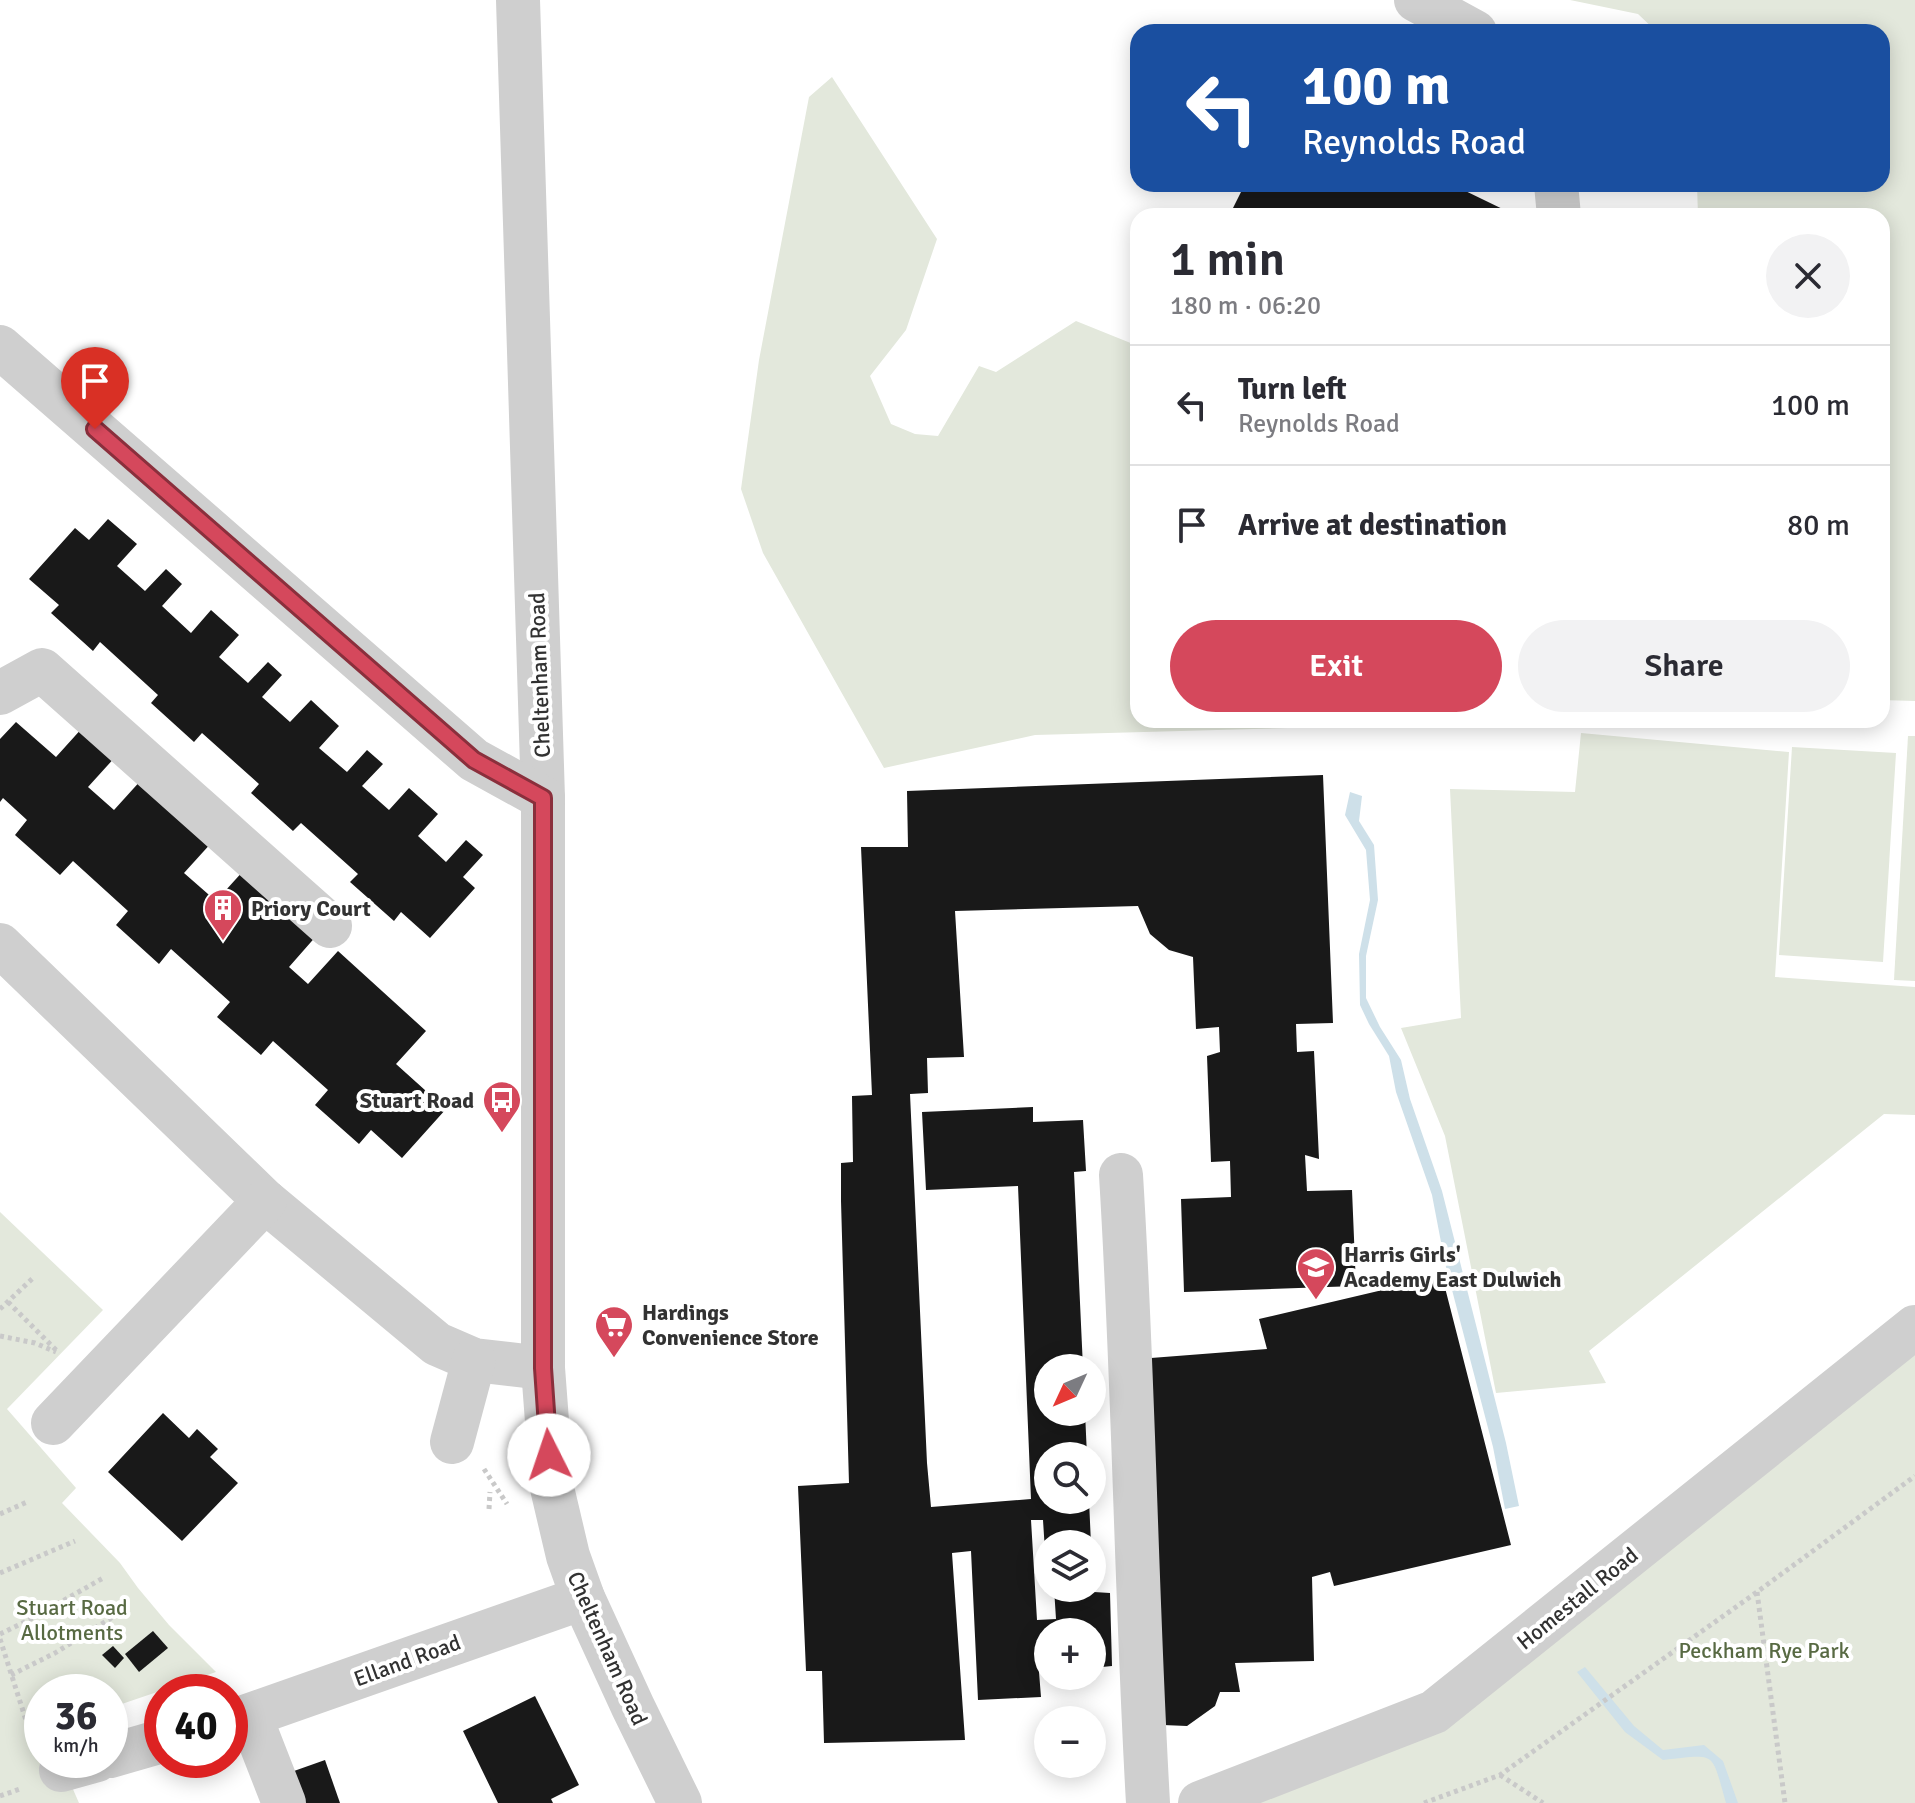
<!DOCTYPE html>
<html lang="en">
<head>
<meta charset="utf-8">
<style>
  body { margin:0; font-family:Signika,sans-serif; background:#f2f2f3; color:#2b2b33; height:100vh; display:flex; flex-direction:column; font-size:30px; white-space:nowrap }
  * { box-sizing:border-box; margin:0 }
  p { font-size:26px; color:#7c7c81 }
  .icon { flex:none; width:44px; height:44px; fill:none; stroke:currentColor; stroke-width:2; stroke-linecap:round; stroke-linejoin:round }
  .map { position:relative; flex:1; overflow:hidden }
  .details { position:absolute; left:1130px; top:208px; width:760px; height:520px; display:flex; flex-direction:column; background:#fff; border-radius:24px; box-shadow:0 4px 20px #0003 }
  .details>* { flex:none }
  .banner { position:absolute; left:1130px; top:24px; width:760px; height:168px; border-radius:24px; box-shadow:0 4px 20px #0003; background:#1a4fa0; color:#fff; overflow:hidden }
  .needle { width:52px; rotate:226deg }
  .fabs { position:absolute; left:1034px; top:1354px; display:grid; gap:16px }
  .fabs a { display:grid; place-items:center; width:72px; height:72px; border-radius:50%; background:#fff; box-shadow:0 4px 20px #0003; font-size:40px }
  .speed { position:absolute; left:24px; top:1674px; display:flex; gap:16px; font-size:40px; font-weight:700; text-align:center }
  .speed>* { display:grid; place-content:center; width:104px; height:104px; border-radius:50%; background:#fff; box-shadow:0 4px 20px #0003; line-height:1 }
  .speed small { font-size:20px; font-weight:400 }
  .speed .limit { border:12px solid #d22; background:#fff; color:#111 }
  .pin { position:absolute; display:grid; place-items:center; width:68px; height:68px; color:#fff; margin:-82px -34px; border-radius:50% 50% 50% 0; rotate:-45deg; box-shadow:0 0 8px #0007 }
  .pin .icon { rotate:45deg }
  .me { position:absolute; width:88px; margin:-44px; rotate:356deg; stroke-linejoin:round; filter:drop-shadow(0 0 6px #0008) }
  .turn { display:flex; align-items:center; gap:28px; height:168px; padding:0 40px; font-size:36px }
  .turn .icon { width:104px; height:104px; stroke-width:2.5 }
  .turn b { display:block; font-size:56px; line-height:68px }
  .round { display:grid; place-items:center; flex:none; width:84px; height:84px; border-radius:42px; background:#f2f2f3 }
  .head { display:flex; align-items:center; justify-content:space-between; height:136px; padding:0 40px }
  h1 { font-size:48px; font-weight:600; line-height:60px }
  .cta { display:flex; gap:16px; margin-top:auto; padding:16px 40px }
  .cta a { flex:1; height:92px; border-radius:48px; background:#d5485c; color:#fff; font-size:32px; font-weight:600; line-height:92px; text-align:center }
  .cta a+a { background:#f2f2f3; color:#2b2b33 }
  ul { padding:0; list-style:none }
  li { display:flex; align-items:center; gap:24px; height:120px; padding:0 40px; border-top:2px solid #e1e1e2 }
  li div { flex:1 }
  li b { display:block; font-size:30px }
  li em { font-style:normal }
  .map>svg:first-child { display:block }
  .green { fill:#e3e8dc }
  .water { fill:#cee0e9 }
  .building { fill:#191919 }
  .lines { fill:none; stroke-linecap:round; stroke-linejoin:round }
  .path { stroke:#c9c9c9; stroke-width:5; stroke-dasharray:4 4; stroke-linecap:butt }
  .minor { stroke:#cfcfcf; stroke-width:44 }
  .route-casing { stroke:#8a2f3c; stroke-width:20 }
  .route { stroke:#d5485c; stroke-width:14 }
  .labels { text-anchor:middle; stroke-width:8; stroke-linejoin:round; paint-order:stroke }
  .street-label { font-size:22px; fill:#323232; stroke:#fff }
  .poi-label { font-size:22px; font-weight:bold; fill:#323232; stroke:#fff; text-anchor:start }
  .park-label { font-size:22px; fill:#586a43; stroke:#fff }
</style>
</head>
<body>
<div class="map">
<svg width="1915" height="1803" viewBox="0 0 1915 1803">
  <rect width="100%" height="100%" fill="#fff"/>
  <!-- green -->
  <g class="green">
    <polygon points="1570,0 1915,0 1915,701 1882,700 1882,216 1698,216 1697,184 1882,184 1882,32 1657,32 1638,14"/>
    <polygon points="832,77 937,239 906,330 870,376 891,424 915,434 938,436 979,366 996,372 1076,321 1138,346 1138,720 1460,720 1396,725 1035,735 884,768 763,553 741,489 759,360 809,97"/>
    <polygon points="1581,733 1789,752 1775,977 1915,987 1915,1115 1884,1114 1589,1351 1606,1383 1496,1393 1445,1136 1401,1028 1461,1018 1450,789 1575,792"/>
    <polygon points="1908,736 1915,736 1915,981 1894,980"/>
    <polygon points="1792,747 1896,753 1883,962 1779,955"/>
    <polygon points="0,1212 103,1310 7,1409 76,1488 62,1503 120,1563 138,1588 169,1625 216,1672 110,1708 110,1692 42,1692 42,1760 54,1760 72,1787 79,1803 0,1803"/>
    <polygon points="1915,1336 1915,1803 1219,1803 1437,1714"/>
  </g>
  <!-- water -->
  <g class="water">
    <polygon points="1350,792 1362,796 1359,821 1374,845 1378,900 1366,956 1366,998 1380,1027 1401,1060 1410,1099 1442,1191 1506,1443 1519,1506 1505,1509 1493,1447 1445,1263 1432,1195 1396,1092 1389,1056 1369,1024 1360,1005 1359,954 1370,900 1366,850 1345,815"/>
    <path d="M1585,1667L1634,1726L1663,1750L1704,1745L1723,1761L1738,1803H1726C1711,1751 1718,1754 1663,1760L1625,1732L1577,1672Z"/>
  </g>
  <!-- building -->
  <g class="building">
    <polygon points="1245,184 1451,184 1517,216 1229,216"/>
    <polygon points="1604,184 1646,184 1647,186 1605,192"/>
    <polygon points="108,519 137,544 117,566 145,591 166,569 182,584 162,606 191,633 211,610 239,635 219,657 248,683 268,662 282,675 262,697 290,722 311,700 339,726 319,748 347,772 367,750 383,764 362,786 389,810 409,788 438,814 418,836 446,862 466,840 483,855 463,877 475,888 430,938 401,912 394,921 350,882 358,874 301,823 293,831 251,793 259,784 202,733 194,742 151,703 158,695 100,642 93,651 51,613 59,605 29,579 75,528 89,540"/>
    <polygon points="16,722 56,757 84,726 117,755 88,787 114,810 143,778 213,841 184,873 216,901 245,869 318,934 289,967 308,984 338,951 426,1031 396,1064 446,1109 402,1158 371,1130 359,1144 315,1105 328,1090 273,1041 261,1055 217,1017 230,1002 171,949 159,964 116,925 128,911 73,861 60,875 15,835 27,820 3,798 0,802 0,739"/>
    <polygon points="1323,775 1333,1023 1296,1024 1297,1052 1314,1051 1319,1159 1305,1155 1307,1191 1352,1190 1356,1286 1184,1292 1181,1199 1231,1197 1230,1161 1211,1162 1207,1056 1220,1052 1219,1027 1196,1029 1193,957 1169,950 1150,934 1138,906 955,911 964,1057 927,1058 928,1093 910,1094 927,1463 931,1507 1031,1499 1018,1186 926,1190 922,1112 1033,1107 1033,1122 1083,1120 1086,1171 1074,1172 1083,1368 1048,1368 1048,1412 1085,1412 1087,1456 1048,1456 1048,1500 1089,1500 1091,1544 1048,1544 1048,1567 1046,1567 1043,1520 1031,1520 1037,1620 1056,1619 1054,1588 1093,1588 1094,1592 1110,1593 1112,1666 1092,1668 1092,1632 1048,1632 1048,1671 1039,1672 1041,1697 978,1700 971,1551 952,1553 965,1740 824,1743 822,1671 806,1671 798,1486 849,1483 841,1201 841,1163 853,1162 852,1096 872,1095 861,847 908,847 907,791"/>
    <polygon points="1442,1276 1511,1545 1334,1586 1330,1572 1312,1577 1314,1661 1235,1663 1240,1692 1220,1692 1215,1706 1187,1726 1163,1725 1151,1358 1267,1349 1259,1319"/>
    <polygon points="163,1413 189,1438 197,1429 218,1449 210,1457 238,1483 182,1541 108,1472"/>
    <polygon points="153,1631 168,1648 139,1672 125,1654"/>
    <polygon points="113,1646 124,1658 115,1668 102,1655"/>
    <polygon points="535,1696 579,1785 551,1799 553,1803 498,1803 463,1731"/>
    <polygon points="325,1760 340,1803 305,1803 294,1771"/>
  </g>
  <g class="lines">
    <!-- path -->
    <g class="path">
      <polyline points="8,1302 59,1353"/>
      <polyline points="0,1309 33,1278"/>
      <polyline points="0,1336 35,1343 56,1352"/>
      <polyline points="484,1469 507,1504"/>
      <polyline points="489,1509 490,1492"/>
      <polyline points="0,1514 27,1502"/>
      <polyline points="0,1573 75,1541"/>
      <polyline points="1757,1592 1785,1803"/>
      <polyline points="0,1634 27,1621 105,1577"/>
      <polyline points="0,1639 32,1739"/>
      <polyline points="11,1675 55,1653 124,1610"/>
      <polyline points="1500,1775 1543,1803"/>
      <polyline points="0,1796 20,1789"/>
      <polyline points="1424,1803 1500,1775 1757,1592 1915,1476"/>
    </g>
    <!-- minor -->
    <g class="minor">
      <polyline points="518,0 543,798 543,1368 552,1488 568,1556 583,1598 633,1707 680,1803"/>
      <polyline points="1416,0 1475,32"/>
      <polyline points="1556,184 1559,216"/>
      <polyline points="0,347 474,760 543,798"/>
      <polyline points="0,693 42,670 330,926"/>
      <polyline points="0,945 265,1201 437,1344 474,1360 543,1368"/>
      <path d="M1121,1175C1134,1384 1136,1594 1148,1803"/>
      <polyline points="53,1423 265,1201"/>
      <polyline points="452,1442 474,1360"/>
      <polyline points="250,1716 284,1803"/>
      <polyline points="230,1722 583,1598"/>
      <polyline points="110,1756 162,1741"/>
      <polyline points="61,1770 97,1760"/>
      <polyline points="1200,1803 1434,1712 1915,1327"/>
    </g>
  </g>
  <g class="lines">
    <!-- route casing -->
    <g class="route-casing">
      <polyline id="route" points="95,429 474,760 543,798 543,1368 549,1455"/>
    </g>
    <!-- route -->
    <use href="#route" class="route"/>
  </g>
  <!-- icons -->
  <defs>
    <g id="building-pin" transform="scale(2)"><path d="M0 17L-7.5 6A9.5 9.5 0 1 1 7.5 6Z" fill="#d5485c" stroke="#fff"/><path d="M-4-6H4V6H1V3H-1V6H-4ZM-2.5-4.3h1.7v1.8h-1.7ZM.8-4.3h1.7v1.8H.8ZM-2.5-1h1.7V.8h-1.7ZM.8-1h1.7V.8H.8Z" fill="#fff"/></g>
    <g id="bus-pin" transform="scale(2)"><path d="M0 17L-7.5 6A9.5 9.5 0 1 1 7.5 6Z" fill="#d5485c" stroke="#fff"/><path d="M-5-6H5V4H4V6H2V4H-2V6H-4V4H-5ZM-3.5-4V0h7V-4ZM-3.5 1.2v1.5H-2V1.2ZM2 1.2v1.5H3.5V1.2Z" fill="#fff"/></g>
    <g id="school-pin" transform="scale(2)"><path d="M0 17L-7.5 6A9.5 9.5 0 1 1 7.5 6Z" fill="#d5485c" stroke="#fff"/><path d="M0-5L7-2L0 1L-7-2ZM-4 1L0 2.5L4 1V4Q0 6-4 4Z" fill="#fff"/></g>
    <g id="supermarket-pin" transform="scale(2)"><path d="M0 17L-7.5 6A9.5 9.5 0 1 1 7.5 6Z" fill="#d5485c" stroke="#fff"/><path d="M-6-5.5h2.5l.6 2H6L4.5 2H-2.5L-4.4-4H-6ZM-1.5 3.2a1.3 1.3 0 1 0 .1 0ZM3 3.2a1.3 1.3 0 1 0 .1 0Z" fill="#fff"/></g>
  </defs>
  <g fill-rule="evenodd">
    <use href="#building-pin" x="223" y="908"/>
    <use href="#bus-pin" x="502" y="1100"/>
    <use href="#school-pin" x="1316" y="1267"/>
    <use href="#supermarket-pin" x="614" y="1325"/>
  </g>
  <g class="labels">
    <!-- street labels -->
    <g class="street-label">
      <text transform="translate(539 675) rotate(-92)" y="8">Cheltenham Road</text>
      <text transform="translate(1577 1598) rotate(-39)" y="8">Homestall Road</text>
      <text transform="translate(608 1648) rotate(66)" y="8">Cheltenham Road</text>
      <text transform="translate(407 1660) rotate(-20)" y="8">Elland Road</text>
    </g>
    <!-- poi labels -->
    <g class="poi-label">
      <text x="251" y="916">Priory Court</text>
      <text x="474" y="1108" text-anchor="end">Stuart Road</text>
      <text x="1344" y="1262">Harris Girls'<tspan x="1344" dy="25">Academy East Dulwich</tspan></text>
      <text x="642" y="1320">Hardings<tspan x="642" dy="25">Convenience Store</tspan></text>
    </g>
    <!-- park labels -->
    <g class="park-label">
      <text x="72" y="1615">Stuart Road<tspan x="72" dy="25">Allotments</tspan></text>
      <text x="1764" y="1658">Peckham Rye Park</text>
    </g>
  </g>
</svg>
<div class="fabs">
<a><svg class="needle" viewBox="-14 -14 28 28"><path d="M0-13l5 13h-10z" fill="#e53935"/><path d="M0 13l5-13h-10z" fill="#7c7c81"/></svg></a>
<a><svg class="icon" aria-label="search" viewBox="0 0 24 24"><circle cx="10" cy="10" r="6"/><path d="M15 15l6 6"/></svg></a>
<a><svg class="icon" aria-label="layers" viewBox="0 0 24 24"><path d="M12 4l9 5-9 5-9-5zM3 14l9 5 9-5"/></svg></a>
<a>+</a>
<a>−</a>
</div>
<div class="speed"><div>36<small>km/h</small></div><div class="limit">40</div></div>
<div class="pin" style="left:95px;top:429px;background:#d93025"><svg class="icon" aria-label="arrive" viewBox="0 0 24 24"><path d="M6 21V4h12l-3 4 3 4H6"/></svg></div>
<svg class="me" style="left:549px;top:1455px" viewBox="-20 -20 40 40"><circle r="19" fill="#fff"/><path d="M0-13L10 11 0 6-10 11z" fill="#d5485c"/></svg>
<div class="banner">
<div class="turn"><svg class="icon" aria-label="left" viewBox="0 0 24 24"><path d="M17 20v-9H6M10 6l-5 5 5 5"/></svg><div><b>100 m</b>Reynolds Road</div></div>
</div>
<section class="details">
<div class="head"><div><h1>1 min</h1><p>180 m · 06:20</p></div><a class="round"><svg class="icon" aria-label="close" viewBox="0 0 24 24"><path d="M6 6l12 12M18 6L6 18"/></svg></a></div>
<ul>
<li><svg class="icon" aria-label="left" viewBox="0 0 24 24"><path d="M17 20v-9H6M10 6l-5 5 5 5"/></svg><div><b>Turn left</b><p>Reynolds Road</p></div><em>100 m</em></li>
<li><svg class="icon" aria-label="arrive" viewBox="0 0 24 24"><path d="M6 21V4h12l-3 4 3 4H6"/></svg><div><b>Arrive at destination</b></div><em>80 m</em></li>
</ul>
<div class="cta"><a>Exit</a><a>Share</a></div>
</section>
</div>
</body>
</html>
